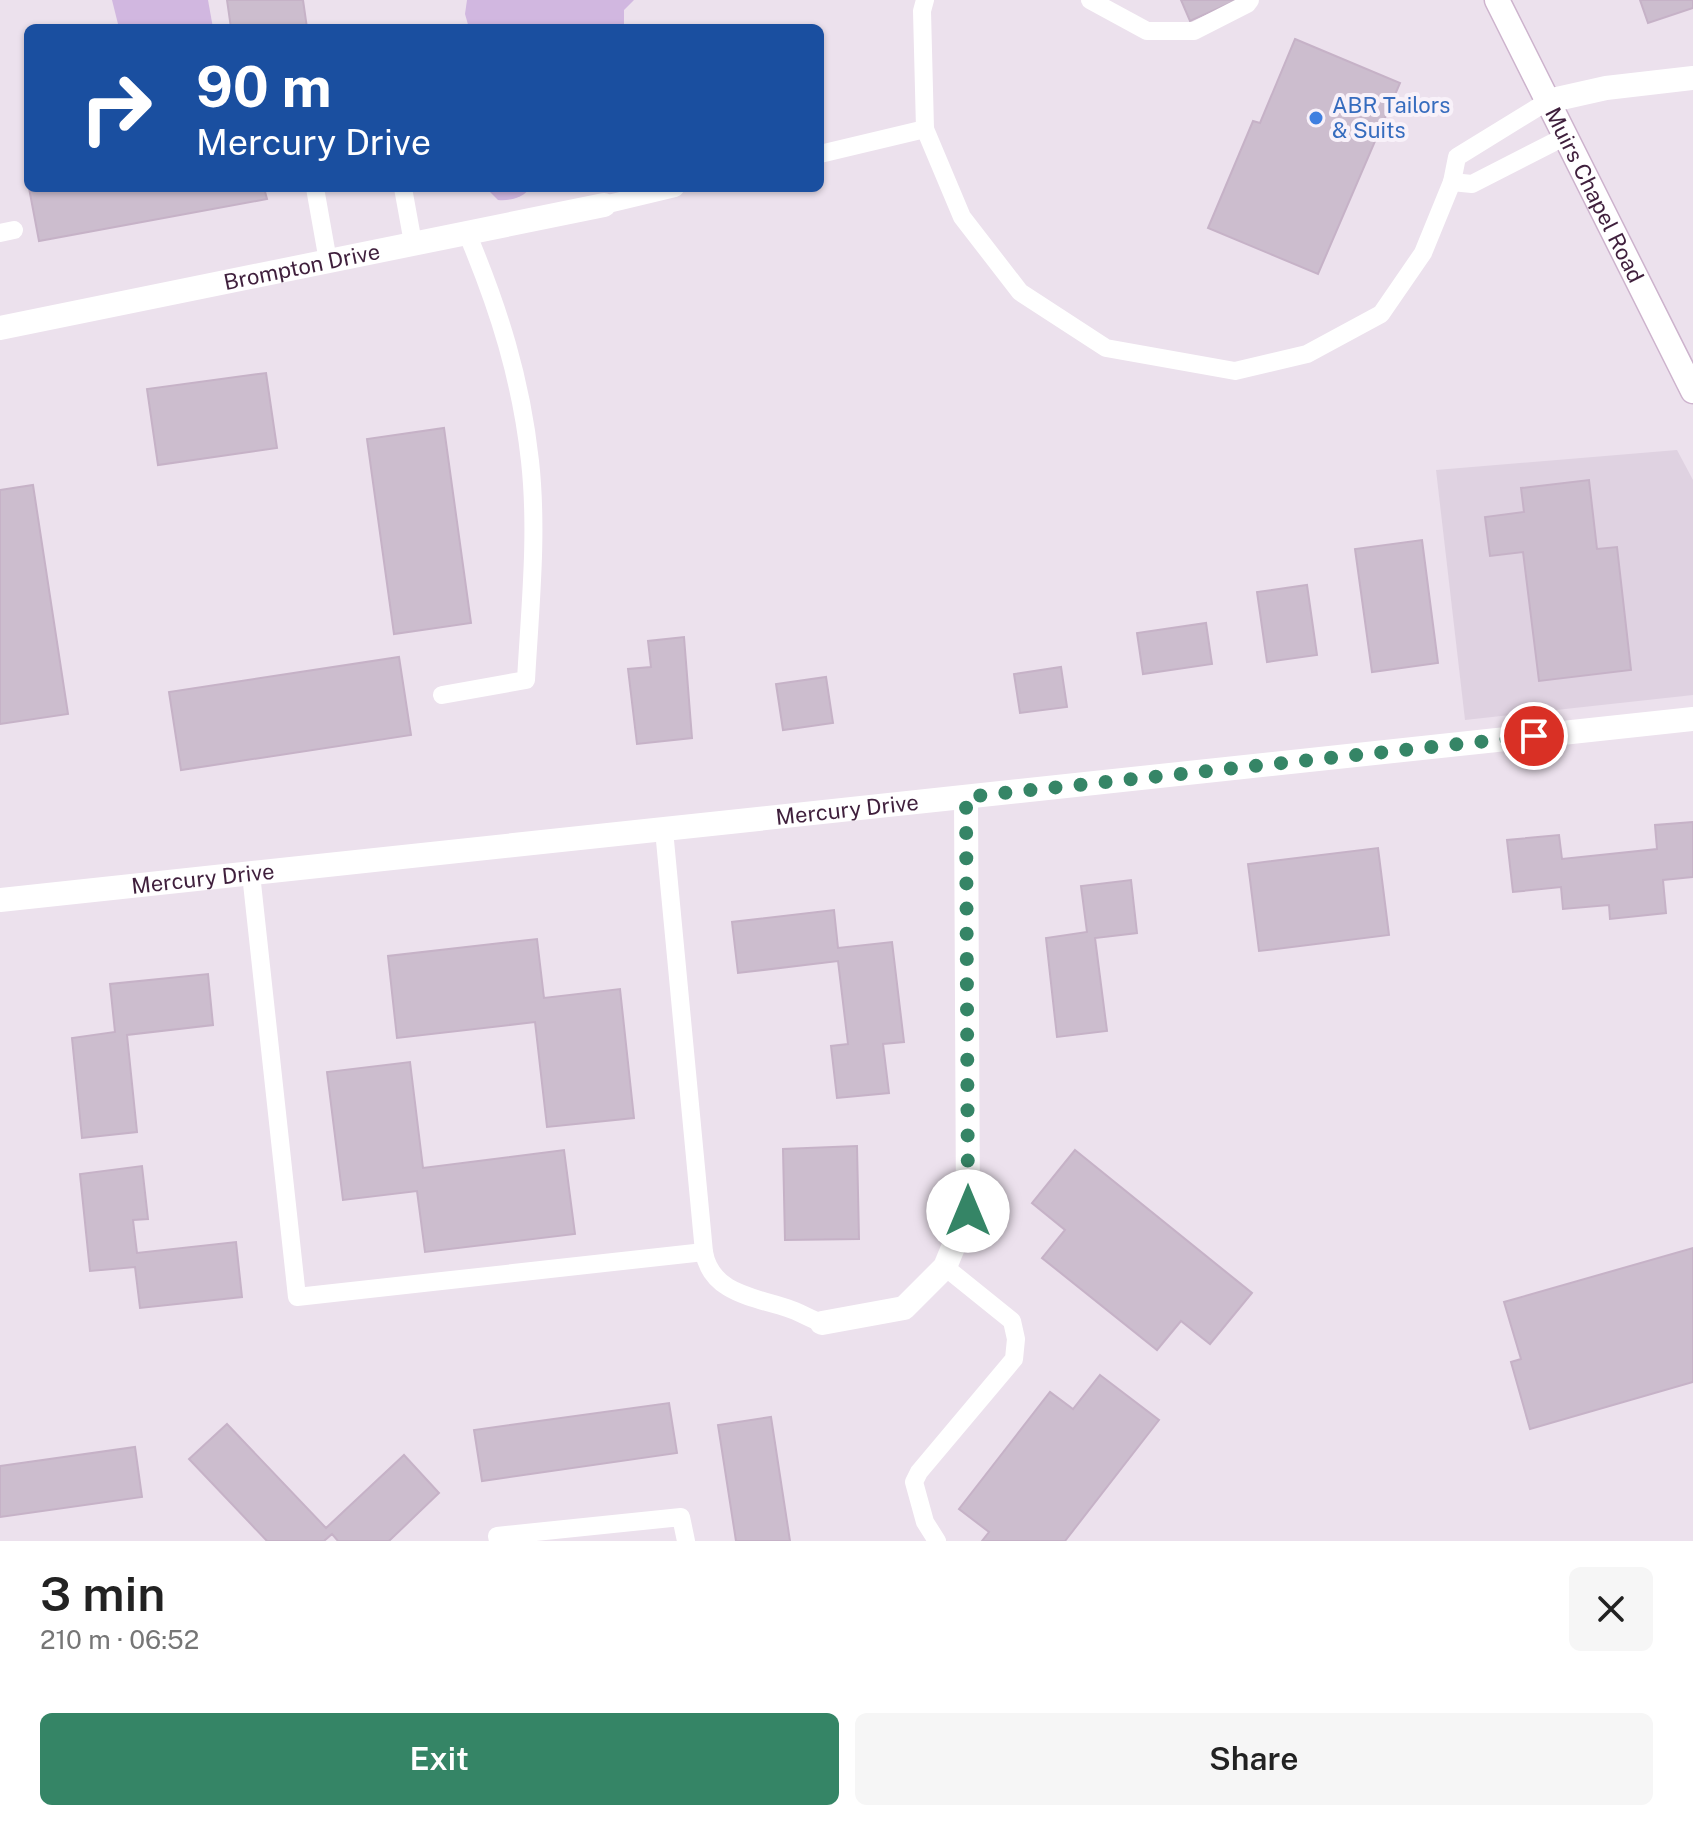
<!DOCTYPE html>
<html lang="en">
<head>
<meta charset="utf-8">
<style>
  body { margin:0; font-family:"Public Sans",sans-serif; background:#f6f6f6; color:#222; height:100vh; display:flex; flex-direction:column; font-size:30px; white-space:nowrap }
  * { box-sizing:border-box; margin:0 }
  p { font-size:26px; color:#767676 }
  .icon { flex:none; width:44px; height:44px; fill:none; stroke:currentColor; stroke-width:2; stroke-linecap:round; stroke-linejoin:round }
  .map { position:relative; height:1541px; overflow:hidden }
  .drawer { display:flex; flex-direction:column; background:#fff; flex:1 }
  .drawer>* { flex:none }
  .top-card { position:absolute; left:24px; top:24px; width:800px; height:168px; border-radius:12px; box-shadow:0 2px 6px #0004; background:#1a4fa0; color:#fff; overflow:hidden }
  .pin { position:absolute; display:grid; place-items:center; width:68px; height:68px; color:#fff; margin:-34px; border:4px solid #fff; border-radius:50%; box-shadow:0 2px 8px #0007 }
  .me { position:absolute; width:88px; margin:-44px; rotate:0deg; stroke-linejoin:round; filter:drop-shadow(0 0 6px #0008) }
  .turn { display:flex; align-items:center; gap:28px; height:168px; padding:0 40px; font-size:36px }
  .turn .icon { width:104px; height:104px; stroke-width:2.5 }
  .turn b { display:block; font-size:56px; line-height:68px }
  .round { display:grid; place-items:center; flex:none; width:84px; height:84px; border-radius:12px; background:#f6f6f6 }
  .head { display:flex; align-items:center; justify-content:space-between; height:136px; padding:0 40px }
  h1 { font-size:48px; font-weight:600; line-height:60px }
  .cta { display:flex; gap:16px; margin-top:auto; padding:16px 40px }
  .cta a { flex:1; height:92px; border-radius:12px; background:#358566; color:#fff; font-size:32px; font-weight:600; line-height:92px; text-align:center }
  .cta a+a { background:#f6f6f6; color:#222 }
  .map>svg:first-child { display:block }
  .built { fill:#dfd2e1 }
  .green { fill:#d1b7e0 }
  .building { fill:#ccbdce; stroke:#c6b2c7; stroke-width:2 }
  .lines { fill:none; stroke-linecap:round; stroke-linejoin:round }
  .secondary-casing { stroke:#cdb3cd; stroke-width:27 }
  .lane { stroke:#fff; stroke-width:18 }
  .street { stroke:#fff; stroke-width:24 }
  .secondary { stroke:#fff; stroke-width:24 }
  .route { stroke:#358566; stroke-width:14; stroke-dasharray:0 25.2 }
  .shop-dot { fill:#3f7fe0; stroke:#f8f1f9; stroke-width:3 }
  .labels { text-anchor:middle; stroke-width:8; stroke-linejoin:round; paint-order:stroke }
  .shop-label { font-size:22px; fill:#366cbe; stroke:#f8f1f9; text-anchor:start }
  .street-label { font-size:22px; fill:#3f1f3c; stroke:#f8f1f9 }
</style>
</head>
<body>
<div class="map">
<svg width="1693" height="1541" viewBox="0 0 1693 1541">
  <rect width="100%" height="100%" fill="#ece1ed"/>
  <!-- built -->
  <polygon class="built" points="1677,450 1693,480 1693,695 1465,720 1436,470"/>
  <!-- green -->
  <g class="green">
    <polygon points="112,0 208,0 213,28 119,28"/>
    <polygon points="467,0 634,0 624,10 624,28 469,28 465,14"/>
    <path d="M486,188H530C523,198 510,201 498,200Z"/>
  </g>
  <!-- building -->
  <g class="building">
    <polygon points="227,0 303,0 307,28 231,28"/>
    <polygon points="1181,0 1237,0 1190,21"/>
    <polygon points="1640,0 1693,0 1693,8 1648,23"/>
    <polygon points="1295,39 1400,83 1318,274 1208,228 1253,121 1260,123"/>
    <polygon points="29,188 264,188 267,199 39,241"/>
    <polygon points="266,373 277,448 158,465 147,389"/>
    <polygon points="444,428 471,623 394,634 367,439"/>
    <polygon points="1589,480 1597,549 1617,547 1631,670 1539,681 1523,552 1490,556 1485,517 1524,512 1521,488"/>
    <polygon points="33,485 68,714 0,724 0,490"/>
    <polygon points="1422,540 1438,663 1372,672 1355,549"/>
    <polygon points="1307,585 1317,655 1267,662 1257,592"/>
    <polygon points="1206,623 1212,664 1143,674 1137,633"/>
    <polygon points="684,637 692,738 637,744 628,669 651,667 648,641"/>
    <polygon points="399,657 411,735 181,770 169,692"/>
    <polygon points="1061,667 1067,707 1020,713 1014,674"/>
    <polygon points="826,677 833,723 783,730 776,684"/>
    <polygon points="1693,822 1693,877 1663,880 1666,913 1610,919 1609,905 1563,909 1561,887 1513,892 1507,840 1559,835 1562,859 1657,849 1655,825"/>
    <polygon points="1378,848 1389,935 1259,951 1248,864"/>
    <polygon points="1131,880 1137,933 1095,938 1107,1031 1057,1037 1046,938 1087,932 1081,886"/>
    <polygon points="834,910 838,948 892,942 904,1042 883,1044 889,1093 837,1098 831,1046 848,1044 838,961 738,973 732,922"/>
    <polygon points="537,939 544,998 620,989 634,1118 547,1127 535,1022 397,1038 388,956"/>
    <polygon points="208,974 213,1025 127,1035 137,1132 82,1138 72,1038 115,1032 110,984"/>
    <polygon points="410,1062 423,1168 564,1150 575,1234 425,1252 417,1191 343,1200 327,1072"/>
    <polygon points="857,1146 859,1239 785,1240 783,1149"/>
    <polygon points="1075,1150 1252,1293 1210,1344 1181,1321 1157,1350 1042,1258 1065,1230 1032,1203"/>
    <polygon points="142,1166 148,1219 133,1220 137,1253 236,1242 242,1297 140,1308 135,1267 90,1271 80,1174"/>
    <polygon points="1693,1248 1693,1382 1530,1429 1511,1362 1521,1359 1504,1302"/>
    <polygon points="1100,1375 1159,1420 1065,1541 982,1541 989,1532 959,1509 1050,1392 1073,1409"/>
    <polygon points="669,1403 677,1453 482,1481 474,1430"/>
    <polygon points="771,1417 790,1541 736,1541 718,1425"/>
    <polygon points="227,1424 326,1528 404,1455 439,1493 389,1541 338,1541 332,1534 324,1541 267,1541 189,1459"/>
    <polygon points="135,1447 142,1497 0,1517 0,1466"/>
  </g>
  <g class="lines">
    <!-- secondary casing -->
    <g class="secondary-casing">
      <g id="secondary">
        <path id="s3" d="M1497,0L1693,391"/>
      </g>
    </g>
    <!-- lane -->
    <g class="lane">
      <polyline points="925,0 922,11 925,129 962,217 1020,292 1106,348 1235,371 1307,354 1381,314 1423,253 1452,182"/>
      <polyline points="1090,0 1147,31 1194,31 1247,4 1250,0"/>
      <polyline points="1548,101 1457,157 1452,182 1472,184 1566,136"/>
      <polyline points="820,154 925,129"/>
      <polyline points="315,188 328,261"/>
      <polyline points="403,188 413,243"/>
      <polyline points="604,205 675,188"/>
      <polyline points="0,233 14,230"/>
      <path d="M442,695L526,680C530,608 538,533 530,461C521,379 499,309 467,233"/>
      <polyline points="251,874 297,1297 704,1252 664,830"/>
      <path d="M704,1252C711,1293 753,1297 787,1308C800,1312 810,1319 822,1323"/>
      <polyline points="498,1541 497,1536 681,1517 686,1541"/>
      <polyline points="937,1541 925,1522 914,1482 919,1472 1014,1359 1016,1339 1012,1321 945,1267"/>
    </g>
    <!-- street -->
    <g class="street">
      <polyline points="1548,101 1606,88 1693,78"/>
      <path id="s1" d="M0,328L604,205"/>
      <path id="s2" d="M0,900L1693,719"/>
      <polyline points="822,1323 904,1308 945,1267 968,1211 966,797"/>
    </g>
    <!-- secondary -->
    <use href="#secondary" class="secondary"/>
  </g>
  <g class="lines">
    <!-- route -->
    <polyline class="route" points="968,1211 966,797 1534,736"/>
  </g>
  <!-- markers -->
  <circle class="shop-dot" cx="1316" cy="118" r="8"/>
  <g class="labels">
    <!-- shop labels -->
    <g class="shop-label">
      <text x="1332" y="113">ABR Tailors<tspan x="1332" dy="25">&amp; Suits</tspan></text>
    </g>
    <!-- street labels -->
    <g class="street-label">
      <text dy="8" stroke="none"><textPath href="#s3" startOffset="218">Muirs Chapel Road</textPath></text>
      <text dy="8" stroke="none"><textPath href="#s1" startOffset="308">Brompton Drive</textPath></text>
      <text dy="8" stroke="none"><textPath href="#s2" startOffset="852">Mercury Drive</textPath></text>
      <text dy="8" stroke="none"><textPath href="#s2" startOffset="204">Mercury Drive</textPath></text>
    </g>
  </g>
</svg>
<div class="pin" style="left:1534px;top:736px;background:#d93025"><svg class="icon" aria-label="arrive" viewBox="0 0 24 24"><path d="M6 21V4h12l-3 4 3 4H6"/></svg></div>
<svg class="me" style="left:968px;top:1211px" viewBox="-20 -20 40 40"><circle r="19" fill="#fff"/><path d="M0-13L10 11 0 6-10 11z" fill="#358566"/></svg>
<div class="top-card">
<div class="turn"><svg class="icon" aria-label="right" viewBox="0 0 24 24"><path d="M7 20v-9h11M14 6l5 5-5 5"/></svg><div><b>90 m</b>Mercury Drive</div></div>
</div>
</div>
<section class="drawer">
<div class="head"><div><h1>3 min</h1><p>210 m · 06:52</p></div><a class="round"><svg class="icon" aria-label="close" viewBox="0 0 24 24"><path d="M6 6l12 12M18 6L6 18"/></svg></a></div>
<div class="cta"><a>Exit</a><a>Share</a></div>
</section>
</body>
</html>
